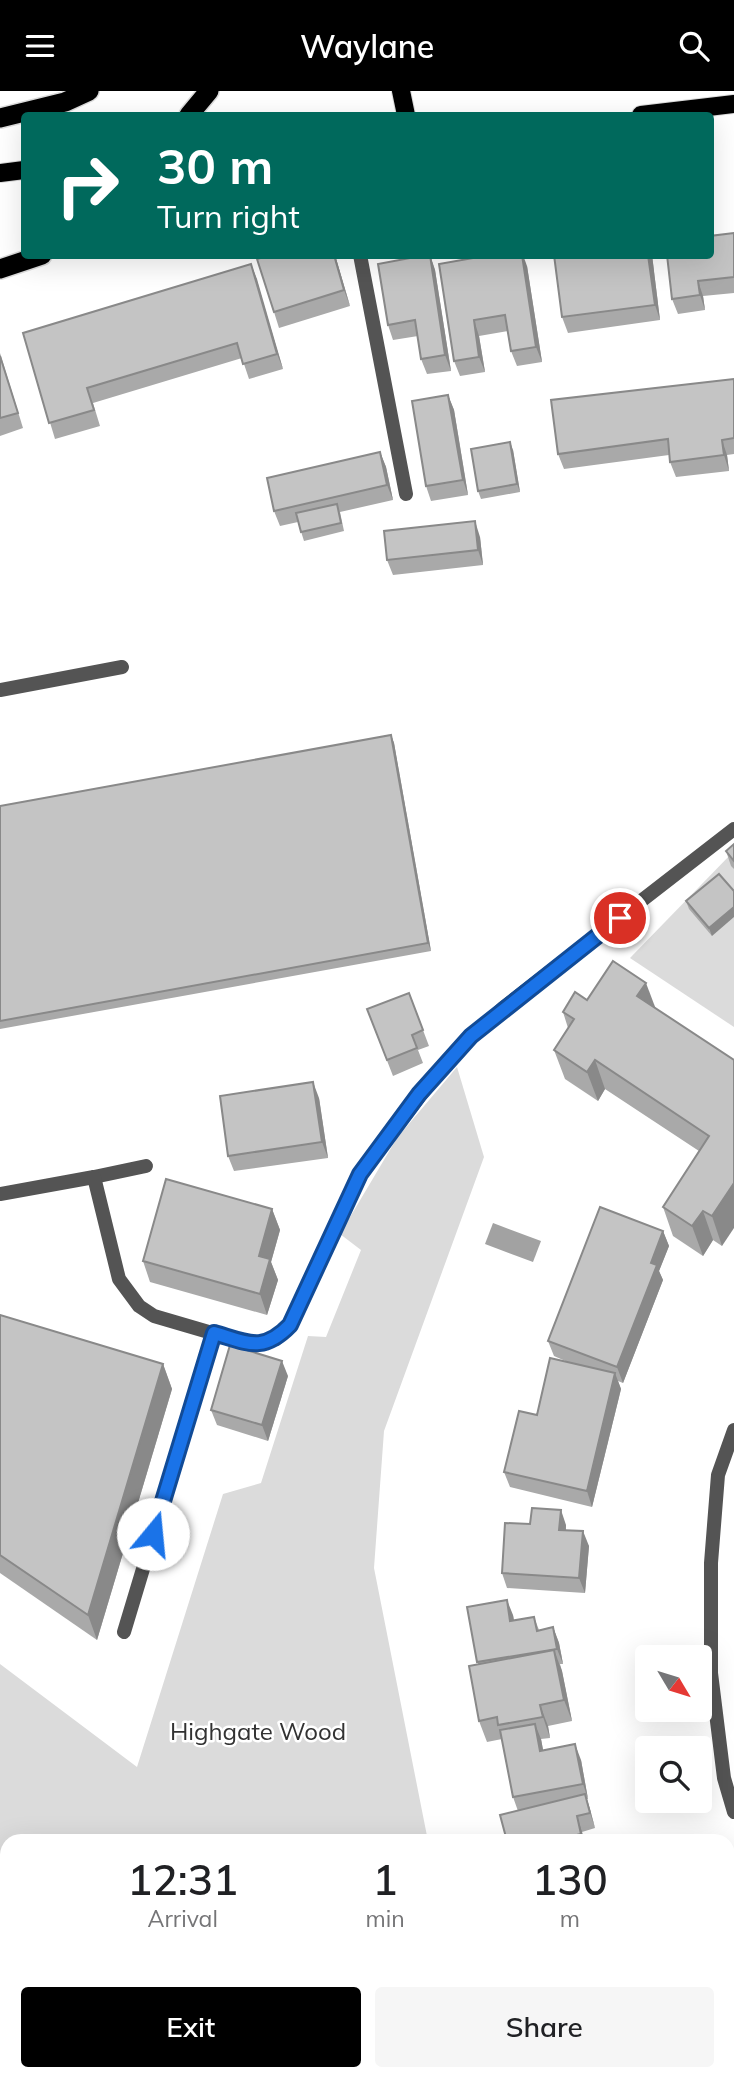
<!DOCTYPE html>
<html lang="en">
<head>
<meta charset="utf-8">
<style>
  body { margin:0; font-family:Mulish,sans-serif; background:#f6f6f6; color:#202124; height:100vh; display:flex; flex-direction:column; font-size:26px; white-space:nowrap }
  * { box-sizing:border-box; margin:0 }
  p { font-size:23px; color:#757577 }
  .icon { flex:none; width:38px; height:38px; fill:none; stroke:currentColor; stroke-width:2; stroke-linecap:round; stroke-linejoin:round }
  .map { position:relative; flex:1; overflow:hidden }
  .sheet { position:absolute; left:0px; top:1743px; width:735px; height:247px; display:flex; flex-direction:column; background:#fff; border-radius:21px 21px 0 0; box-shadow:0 7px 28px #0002 }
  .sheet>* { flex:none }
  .guide { position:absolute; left:21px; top:21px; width:693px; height:147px; border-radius:7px; box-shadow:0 7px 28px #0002; background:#00695c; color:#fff; overflow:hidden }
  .needle { width:46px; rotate:128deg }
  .tools { position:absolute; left:635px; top:1554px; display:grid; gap:14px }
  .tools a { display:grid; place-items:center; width:77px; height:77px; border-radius:7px; background:#fff; box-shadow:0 7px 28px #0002; font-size:35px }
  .pin { position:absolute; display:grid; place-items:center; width:60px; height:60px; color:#fff; margin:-30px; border:4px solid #fff; border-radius:50%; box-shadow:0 2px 7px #0007 }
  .me { position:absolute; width:77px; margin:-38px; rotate:17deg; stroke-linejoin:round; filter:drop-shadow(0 0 5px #0008) }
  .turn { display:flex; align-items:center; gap:24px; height:147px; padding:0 21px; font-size:32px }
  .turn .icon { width:91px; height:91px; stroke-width:2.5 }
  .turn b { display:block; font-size:49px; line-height:60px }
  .eta { display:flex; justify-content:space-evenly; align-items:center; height:119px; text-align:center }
  .eta b { font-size:42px; font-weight:600; line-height:49px }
  .cta { display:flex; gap:14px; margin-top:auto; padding:14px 21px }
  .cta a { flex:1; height:80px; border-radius:7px; background:#000; color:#fff; font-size:28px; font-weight:600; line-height:80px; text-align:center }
  .cta a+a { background:#f6f6f6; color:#202124 }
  header { display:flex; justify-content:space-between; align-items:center; height:91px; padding:0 21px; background:#000; color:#fff; font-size:32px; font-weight:600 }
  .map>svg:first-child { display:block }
  .green { fill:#dbdbdb }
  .water { fill:#a2a2a2 }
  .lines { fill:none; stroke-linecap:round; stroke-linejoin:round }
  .primary-casing { stroke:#dbdbdb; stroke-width:20 }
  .trunk-casing { stroke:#dbdbdb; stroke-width:22 }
  .service { stroke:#545454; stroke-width:14 }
  .minor { stroke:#545454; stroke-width:14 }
  .primary { stroke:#000; stroke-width:18 }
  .trunk { stroke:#000; stroke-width:19 }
  .wall { fill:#a9a9a9 }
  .shaded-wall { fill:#898989 }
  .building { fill:#c4c4c4; stroke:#898989; stroke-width:2 }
  .route-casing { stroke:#114b97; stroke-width:18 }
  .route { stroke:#1a73e8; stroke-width:12 }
  .labels { text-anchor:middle; stroke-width:5; stroke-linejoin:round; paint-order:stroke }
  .park-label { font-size:24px; fill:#323232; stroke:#fff }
</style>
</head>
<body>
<header><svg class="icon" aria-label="menu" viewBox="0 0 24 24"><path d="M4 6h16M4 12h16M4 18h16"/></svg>Waylane<svg class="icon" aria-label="search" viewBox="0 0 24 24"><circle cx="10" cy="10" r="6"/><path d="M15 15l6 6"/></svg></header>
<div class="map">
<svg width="734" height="1989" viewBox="0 0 734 1989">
  <rect width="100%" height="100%" fill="#fff"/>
  <!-- green -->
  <g class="green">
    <polygon points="734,760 734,936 630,867"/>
    <polygon points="457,976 484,1066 384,1340 374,1477 428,1750 7,1750 7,1983 492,1983 493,1989 0,1989 0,1573 137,1676 223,1403 261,1392 308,1245 326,1246 361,1159 340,1143 397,1047"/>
  </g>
  <!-- water -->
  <polygon class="water" points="493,1132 541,1150 533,1171 485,1153"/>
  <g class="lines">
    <!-- primary casing -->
    <g class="primary-casing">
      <g id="primary">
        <polyline points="401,0 406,24"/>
        <polyline points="641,24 734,13"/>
        <polyline points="0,82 24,79"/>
      </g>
    </g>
    <!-- trunk casing -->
    <g class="trunk-casing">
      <g id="trunk">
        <polyline points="189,24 209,0"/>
        <polyline points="0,27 65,11 89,0"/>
        <polyline points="0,178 42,164"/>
      </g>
    </g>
    <!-- service -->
    <g class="service">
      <polyline points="360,164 406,403"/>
      <polyline points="0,599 122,576"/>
      <polyline points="94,1086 146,1075"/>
      <polyline points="0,1103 94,1086 119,1188 139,1215 154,1225 253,1254 276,1248 290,1234 360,1083 446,971 503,917 734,738"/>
      <polyline points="124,1541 214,1242"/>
    </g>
    <!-- minor -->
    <polyline class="minor" points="734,1339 718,1384 711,1472 711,1582 724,1687 734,1721"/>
    <!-- primary -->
    <use href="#primary" class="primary"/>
    <!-- trunk -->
    <use href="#trunk" class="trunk"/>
  </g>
  <!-- wall -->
  <g class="wall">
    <polygon points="734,142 734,202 703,205 705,219 678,223 672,208"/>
    <polygon points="335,164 350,215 279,237 274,221"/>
    <polygon points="430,164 435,179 451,280 427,283 421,268 418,245 393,249 388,234"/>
    <polygon points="554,164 652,164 660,229 568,242 562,226"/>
    <polygon points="251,173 283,278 249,288 242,267 93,312 100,335 55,348 23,242"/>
    <polygon points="439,173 527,175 542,271 517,275 511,260 508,240 479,245 485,281 460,285 454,270"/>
    <polygon points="0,262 23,337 0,345"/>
    <polygon points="734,288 734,363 727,364 729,380 676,386 670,371 669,364 564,378 558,363"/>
    <polygon points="448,304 454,319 468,404 431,410 426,395"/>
    <polygon points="513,359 520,401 481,408 478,400"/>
    <polygon points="380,361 386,376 393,409 340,421 344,440 304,450 298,431 280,435 274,420"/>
    <polygon points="480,446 483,474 393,484 387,469"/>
    <polygon points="391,644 394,652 431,860 0,938 0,715"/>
    <polygon points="734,753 734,778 731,775 726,760"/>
    <polygon points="719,783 712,845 689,818 686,810"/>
    <polygon points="409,902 429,955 418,959 423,972 393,985 367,918"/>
    <polygon points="587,909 655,917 734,969 722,1155 713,1149 703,1165 673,1145 663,1116 699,1060 605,998 598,1010 565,988 554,959 568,937 563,921"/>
    <polygon points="319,1007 328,1067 234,1080 228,1065"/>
    <polygon points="272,1118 280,1139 271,1171 278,1189 267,1224 150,1191 143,1170"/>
    <polygon points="663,1140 669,1155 659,1180 663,1189 623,1292 618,1290 621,1298 592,1416 510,1396 504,1381 537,1324 570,1272 554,1265 548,1250"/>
    <polygon points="0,1224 163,1273 172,1298 97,1549 0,1482"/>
    <polygon points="288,1285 268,1350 217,1334 211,1319"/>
    <polygon points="566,1434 566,1439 589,1455 585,1502 507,1497 502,1482"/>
    <polygon points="467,1516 513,1524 514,1529 534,1526 539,1539 553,1536 559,1552 563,1573 560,1573 562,1580 572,1630 548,1635 550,1647 541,1648 543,1659 581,1669 588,1708 587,1708 595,1737 582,1741 584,1750 507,1750 518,1720 513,1706 502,1648 487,1651 479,1630 478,1573"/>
    <polygon points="629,1983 708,1983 688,1989 631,1989"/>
  </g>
  <!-- shaded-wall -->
  <g class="shaded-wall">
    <polygon points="334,164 335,164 350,215 344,199"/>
    <polygon points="430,164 435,179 451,280 445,264"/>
    <polygon points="522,164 523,164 527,175 542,271 536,256"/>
    <polygon points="648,164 652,164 660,229 655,214"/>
    <polygon points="251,173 257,188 283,278 277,263"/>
    <polygon points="698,190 703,205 705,219 700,204"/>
    <polygon points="474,229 479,245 485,281 479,266"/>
    <polygon points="448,304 454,319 468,404 463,389"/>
    <polygon points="722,349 727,364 729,380 724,364"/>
    <polygon points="510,351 513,359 520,401 517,393"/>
    <polygon points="380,361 386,376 393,409 387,394"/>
    <polygon points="475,430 480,446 483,474 478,459"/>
    <polygon points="391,644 394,652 431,860 428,852"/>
    <polygon points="734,816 734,826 712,845 709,837"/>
    <polygon points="646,892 657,921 637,905"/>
    <polygon points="595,969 605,998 598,1010 587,981"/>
    <polygon points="313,991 319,1007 328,1067 322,1051"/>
    <polygon points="734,1092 734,1137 722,1155 712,1125"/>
    <polygon points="272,1118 280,1139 271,1171 278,1189 267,1224 260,1203 259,1165"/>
    <polygon points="703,1120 713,1149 703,1165 692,1135"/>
    <polygon points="663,1140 669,1155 659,1180 663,1189 623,1292 617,1276 651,1172"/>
    <polygon points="282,1270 288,1285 268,1350 262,1334"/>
    <polygon points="163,1273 172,1298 97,1549 88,1524"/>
    <polygon points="615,1282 621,1298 592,1416 587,1400"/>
    <polygon points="561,1419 566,1434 565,1454 559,1439"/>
    <polygon points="583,1440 589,1455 585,1502 579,1487"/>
    <polygon points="507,1509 513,1524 516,1545 510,1530"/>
    <polygon points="553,1536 559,1552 563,1573 557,1558"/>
    <polygon points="554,1559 562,1580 572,1630 564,1609"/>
    <polygon points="540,1614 548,1635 550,1647 543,1626"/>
    <polygon points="535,1633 541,1648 546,1675 540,1660"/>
    <polygon points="575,1653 581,1669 588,1708 583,1693"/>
    <polygon points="585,1703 590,1718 595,1737 590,1722"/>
    <polygon points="577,1725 582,1741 584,1750 583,1750 581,1743"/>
  </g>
  <!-- building -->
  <g class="building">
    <polygon points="734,142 734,186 698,190 700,204 672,208 667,164 710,164 710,145"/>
    <polygon points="270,164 334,164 344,199 274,221 257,168"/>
    <polygon points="426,164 430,164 445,264 421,268 415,229 388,234 378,173"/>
    <polygon points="490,164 522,164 536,256 511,260 505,224 474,229 479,266 454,270 439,173"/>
    <polygon points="554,164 648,164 655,214 562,226"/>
    <polygon points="251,173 277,263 243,273 237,252 87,297 94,319 49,332 23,242"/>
    <polygon points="0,265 18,322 0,327"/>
    <polygon points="734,288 734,347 722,349 724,364 670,371 668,348 558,363 551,309"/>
    <polygon points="448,304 463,389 426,395 412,310"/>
    <polygon points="510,351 517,393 478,400 471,358"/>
    <polygon points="380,361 387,394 274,420 267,387"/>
    <polygon points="337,413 341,432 301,441 296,422"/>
    <polygon points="475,430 478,459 387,469 384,440"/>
    <polygon points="391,644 428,852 0,930 0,715"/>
    <polygon points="734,753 734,770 726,760"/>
    <polygon points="719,783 734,800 734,816 709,837 686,810"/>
    <polygon points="613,870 646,892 637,905 734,969 734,1092 712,1125 703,1120 692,1135 663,1116 709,1045 595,969 587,981 554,959 574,928 563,921 575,901 587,909"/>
    <polygon points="409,902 423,939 412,944 417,957 387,969 367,918"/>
    <polygon points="313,991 322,1051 228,1065 220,1005"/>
    <polygon points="166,1088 272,1118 259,1165 270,1168 260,1203 143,1170"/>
    <polygon points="600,1116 663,1140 651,1172 657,1174 617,1276 548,1250"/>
    <polygon points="0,1224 163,1273 88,1524 0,1464"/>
    <polygon points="230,1254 282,1270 262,1334 211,1319"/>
    <polygon points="550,1267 615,1282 587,1400 504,1381 519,1320 537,1324"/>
    <polygon points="532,1417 561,1419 559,1439 583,1440 579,1487 502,1482 505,1432 530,1433"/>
    <polygon points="507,1509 510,1530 534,1526 537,1540 553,1536 557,1558 477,1571 467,1516"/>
    <polygon points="554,1559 564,1609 540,1614 543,1626 498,1634 497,1626 479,1630 469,1575"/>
    <polygon points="535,1633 540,1660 575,1653 583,1693 513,1706 500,1639"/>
    <polygon points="585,1703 590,1722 577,1725 581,1743 559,1748 559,1750 507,1750 500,1724"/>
  </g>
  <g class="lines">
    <!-- route casing -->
    <g class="route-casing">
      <path id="route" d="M153,1443L214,1242C248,1252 263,1262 290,1234L360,1083L419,1003L471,945L620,827"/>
    </g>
    <!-- route -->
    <use href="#route" class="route"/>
  </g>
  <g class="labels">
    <!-- park labels -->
    <g class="park-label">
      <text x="258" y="1649">Highgate Wood</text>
    </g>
  </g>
</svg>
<div class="tools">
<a><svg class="needle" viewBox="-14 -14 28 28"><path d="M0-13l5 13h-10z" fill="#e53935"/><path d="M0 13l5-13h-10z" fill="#757577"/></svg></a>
<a><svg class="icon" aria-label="search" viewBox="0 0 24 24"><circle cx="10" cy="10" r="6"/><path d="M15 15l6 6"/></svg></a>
</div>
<div class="pin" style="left:620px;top:827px;background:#d93025"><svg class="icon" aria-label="arrive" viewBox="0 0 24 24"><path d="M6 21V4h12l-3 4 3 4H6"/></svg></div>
<svg class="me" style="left:153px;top:1443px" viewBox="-20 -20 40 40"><circle r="19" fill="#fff"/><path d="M0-13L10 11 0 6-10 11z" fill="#1a73e8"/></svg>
<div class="guide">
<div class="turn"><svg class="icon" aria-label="right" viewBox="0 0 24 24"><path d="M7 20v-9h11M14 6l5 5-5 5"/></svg><div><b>30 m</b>Turn right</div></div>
</div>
<section class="sheet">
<div class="eta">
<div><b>12:31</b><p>Arrival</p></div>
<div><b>1</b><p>min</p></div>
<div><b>130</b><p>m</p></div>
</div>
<div class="cta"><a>Exit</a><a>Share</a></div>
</section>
</div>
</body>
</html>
